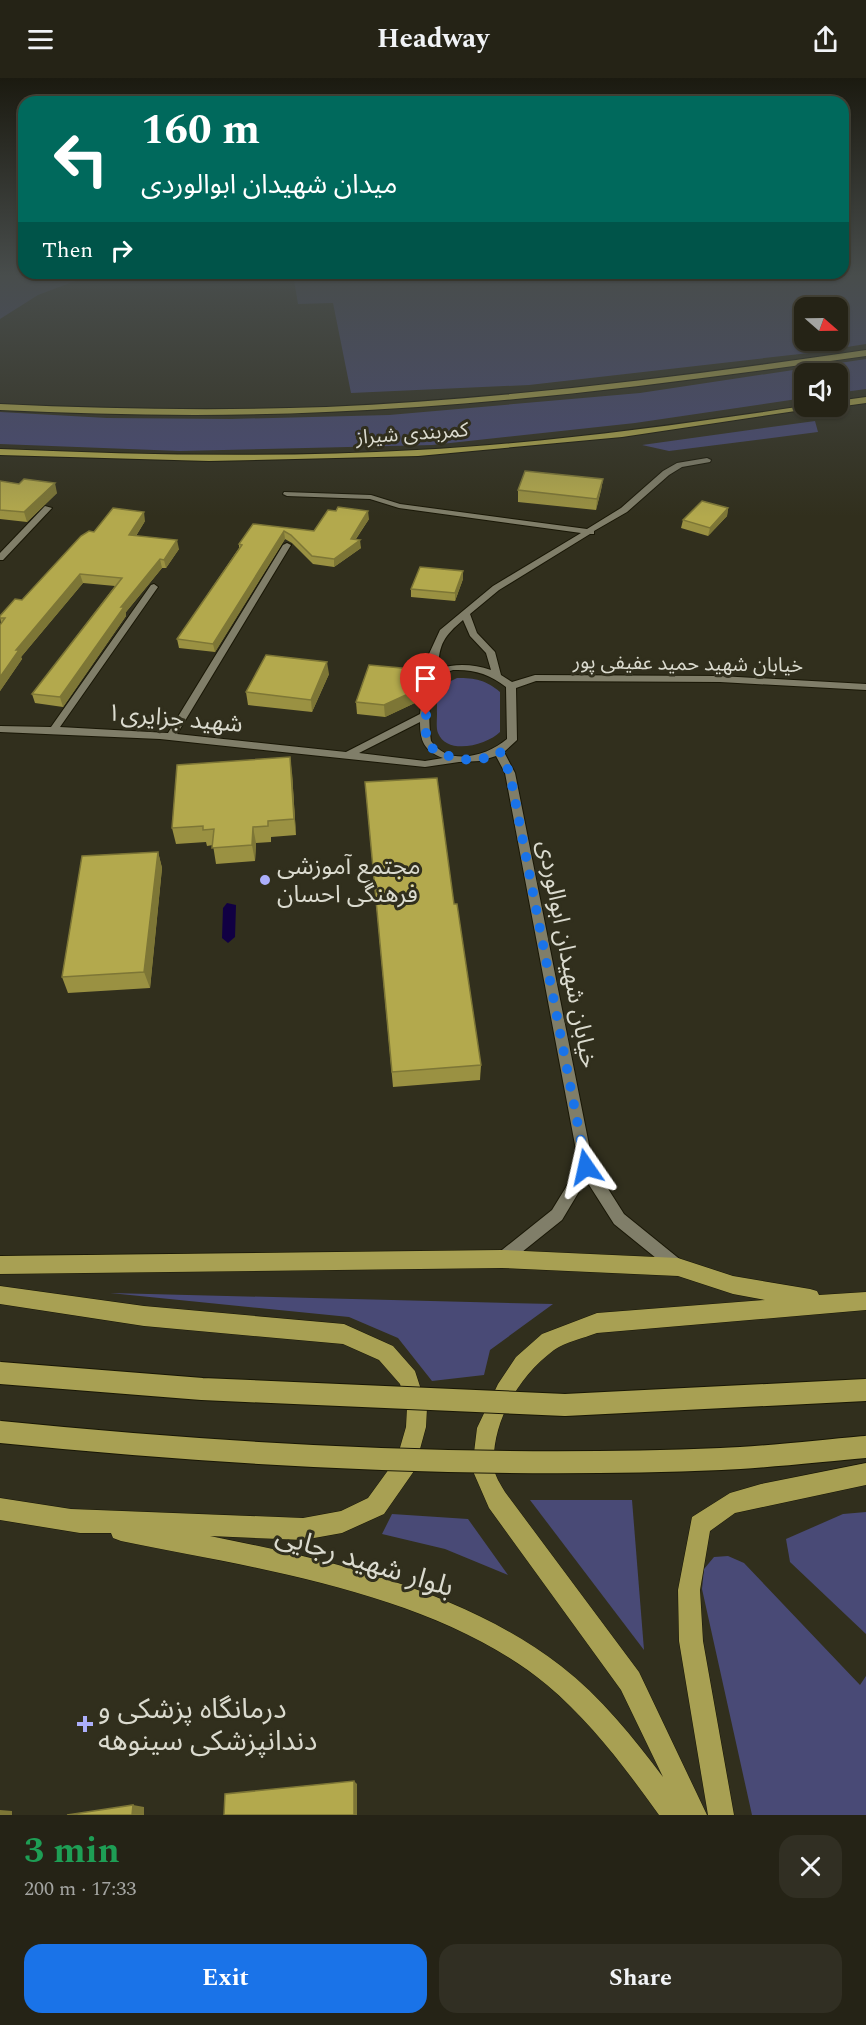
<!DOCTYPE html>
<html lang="en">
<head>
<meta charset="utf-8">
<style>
  body { margin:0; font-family:Spectral,"Noto Sans Arabic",serif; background:#312f23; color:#f1f3f6; height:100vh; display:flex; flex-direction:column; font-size:22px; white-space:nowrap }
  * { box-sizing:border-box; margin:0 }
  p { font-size:20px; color:#a3a4a1 }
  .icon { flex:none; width:33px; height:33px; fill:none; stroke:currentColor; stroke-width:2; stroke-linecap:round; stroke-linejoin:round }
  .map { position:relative; height:1737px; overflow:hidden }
  .drawer { display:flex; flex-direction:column; background:#252316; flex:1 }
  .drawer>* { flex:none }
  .banner { position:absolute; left:18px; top:18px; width:831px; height:183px; border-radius:18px; box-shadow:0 2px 4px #0004,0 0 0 2px #424035; background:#00695c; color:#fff; overflow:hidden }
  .needle { width:39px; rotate:110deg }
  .controls { position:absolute; left:794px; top:219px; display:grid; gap:12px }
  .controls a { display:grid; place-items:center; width:54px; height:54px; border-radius:12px; background:#252316; box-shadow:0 2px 4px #0004,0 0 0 2px #424035; font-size:30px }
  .pin { position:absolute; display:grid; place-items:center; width:51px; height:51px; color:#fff; margin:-62px -26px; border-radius:50% 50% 50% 0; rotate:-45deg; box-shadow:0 0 6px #0007 }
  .pin .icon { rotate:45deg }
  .me { position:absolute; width:66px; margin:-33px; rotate:349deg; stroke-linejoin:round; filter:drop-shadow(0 0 4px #0008) }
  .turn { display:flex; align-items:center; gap:21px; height:126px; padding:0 24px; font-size:27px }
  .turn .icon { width:78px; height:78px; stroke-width:2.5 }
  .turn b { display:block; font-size:42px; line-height:51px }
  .then { display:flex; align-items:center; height:57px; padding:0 24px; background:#0003; gap:12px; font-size:22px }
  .round { display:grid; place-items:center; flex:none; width:63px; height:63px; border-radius:18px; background:#312f23 }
  .overview { display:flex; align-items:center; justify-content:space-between; height:102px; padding:0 24px }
  h1 { font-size:36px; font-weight:700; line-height:45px; color:#1e9e55 }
  .cta { display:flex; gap:12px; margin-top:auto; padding:12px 24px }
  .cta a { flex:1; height:69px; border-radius:18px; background:#1a73e8; color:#fff; font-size:24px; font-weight:700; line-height:69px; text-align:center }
  .cta a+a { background:#312f23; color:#f1f3f6 }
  header { display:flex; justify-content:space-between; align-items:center; height:78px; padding:0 24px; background:#252316; font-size:27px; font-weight:700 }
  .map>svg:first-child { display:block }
  .green { fill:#494a76; fill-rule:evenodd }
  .water { fill:#110043 }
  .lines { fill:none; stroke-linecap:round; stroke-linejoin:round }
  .minor-casing { stroke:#191706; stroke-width:2 }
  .primary-casing { stroke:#191706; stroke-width:1 }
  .trunk-casing { stroke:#191706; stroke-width:2 }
  .minor { fill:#807e69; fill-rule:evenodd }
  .primary { fill:#a8a053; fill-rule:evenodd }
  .trunk { fill:#b5ac4c; fill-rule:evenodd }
  .primary-bridge-casing { stroke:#191706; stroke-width:24; stroke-linecap:butt }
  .primary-bridge { stroke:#a8a053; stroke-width:22 }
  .wall { fill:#9a9142 }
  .shaded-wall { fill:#7d7636 }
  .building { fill:#b3a94d; stroke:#7d7636; stroke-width:1.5 }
  .route { stroke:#1a73e8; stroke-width:10; stroke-dasharray:0 18 }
  .poi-dot { fill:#acaffb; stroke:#312f1d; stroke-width:2 }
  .labels { text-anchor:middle; stroke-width:6; stroke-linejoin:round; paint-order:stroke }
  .far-street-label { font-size:20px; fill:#dbdbcf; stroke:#312f1d }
  .street-label { font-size:24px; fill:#dbdbcf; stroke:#312f1d }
  .poi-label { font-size:24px; fill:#dbdbcf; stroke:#312f1d; text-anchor:start }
  .near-street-label { font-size:28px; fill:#dbdbcf; stroke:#312f1d }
  .near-poi-label { font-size:28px; fill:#dbdbcf; stroke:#312f1d; text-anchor:start }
</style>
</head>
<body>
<header><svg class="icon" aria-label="menu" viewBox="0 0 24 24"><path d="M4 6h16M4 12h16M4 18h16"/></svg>Headway<svg class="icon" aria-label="share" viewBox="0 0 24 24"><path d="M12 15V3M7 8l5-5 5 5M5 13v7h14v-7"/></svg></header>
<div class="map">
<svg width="866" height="1737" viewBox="0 0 866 1737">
  <rect width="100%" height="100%" fill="#312f1d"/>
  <!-- green -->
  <g class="green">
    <polygon points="0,196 94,196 38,217 0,241"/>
    <path d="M293,196H866V266L809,275L529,307L351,315L333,225L298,226ZM804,230H837V262H804Z"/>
    <polygon points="866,281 866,311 837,315 837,296 804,296 804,320 635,345 432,367 180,373 0,366 0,334 107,340 231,341 389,337 640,315"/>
    <polygon points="815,343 818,354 669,373 642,367"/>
    <path d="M457,600C475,600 486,602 500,614V654C487,667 447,678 438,655C436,650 437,642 437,636C437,616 437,609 457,600Z"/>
    <polygon points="110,1215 553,1226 490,1272 484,1297 432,1303 398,1260 349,1239"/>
    <polygon points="530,1422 632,1422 644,1572"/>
    <polygon points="866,1434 866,1556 790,1484 786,1461 843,1436"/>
    <polygon points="392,1436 468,1441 508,1497 445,1471 382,1456"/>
    <polygon points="728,1478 744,1485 860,1607 866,1598 866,1737 752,1737 702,1511 704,1491 714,1479"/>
  </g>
  <!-- water -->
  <polygon class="water" points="227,825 236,827 235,859 228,865 222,860 223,830"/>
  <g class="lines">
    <!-- minor casing -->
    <g class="minor-casing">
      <g id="minor">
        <path d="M707,380L711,382L710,384L682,389L669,397L627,434L594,453V456H590L499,512L470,536L477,555L495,574L501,597L512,604L535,597L720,598L866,606V612L720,604L536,603L516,610L517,662L504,674L515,695L593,1087L624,1136L682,1183L685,1188L682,1193L677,1195L672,1193L614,1146L586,1102L562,1142L507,1186L502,1188L497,1186L494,1181L497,1176L552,1132L579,1088L505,695L496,678L480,683L459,684L425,689L160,661L0,654V648L51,649L151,507L154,506L158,509L60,649L168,655L283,467L287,465L291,467L177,656L346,674L420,636L423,611L428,598L429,576L440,552L493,508L581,455L399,430L370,421L287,418L283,416L284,414L371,417L400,426L587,451L621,430L663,393L677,385ZM463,542L470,558L486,575L491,592C473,586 456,585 438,591C439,566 444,558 463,542ZM453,592C473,591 490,596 506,609L507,661C487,678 449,689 431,663C429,649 427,613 436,601C439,596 447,594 453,592ZM420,644C420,663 424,673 443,680L425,683L359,675Z"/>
        <polygon points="45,428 52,430 3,482 0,482 0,475"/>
      </g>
    </g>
    <!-- primary casing -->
    <g class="primary-casing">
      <g id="primary">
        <path d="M502,1172L678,1180L733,1198L810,1211L817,1213L819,1217L866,1214V1232L597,1255C584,1260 565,1264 554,1272C519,1298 491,1344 494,1389C494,1397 501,1407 505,1414L639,1594L707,1737H659C626,1691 591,1644 547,1607C435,1515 259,1491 121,1463L113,1460L111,1455H80L0,1442V1420L71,1431L303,1440L341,1433L368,1420L397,1380L406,1349L407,1330L400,1306L379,1282L343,1266L144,1248L0,1226V1208L144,1228L344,1246L393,1268L415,1293L427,1330L426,1349L414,1393L384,1436L342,1455L303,1462L210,1458C330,1482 462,1512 561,1588C601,1619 633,1659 663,1699L621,1612L489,1430L472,1391L477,1350L498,1306L516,1279L542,1256L597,1235L765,1222L733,1216L678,1198L502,1190L0,1196V1178Z"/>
        <polygon points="866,1385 866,1407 735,1435 710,1453 700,1512 703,1563 734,1737 708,1737 679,1563 678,1512 692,1439 730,1415 761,1406"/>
      </g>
    </g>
    <!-- trunk casing -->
    <g class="trunk-casing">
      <g id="trunk">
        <path d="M866,272V278C687,303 507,327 326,334C217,339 109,337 0,332V326C109,331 217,333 326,329C507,321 687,298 866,272Z"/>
        <polygon points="866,319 866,325 837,329 836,328 837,323"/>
        <path d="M804,328H829L622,359L418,378L209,383L0,377V371C139,377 278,380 417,372C547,365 676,347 804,328Z"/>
      </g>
    </g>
    <!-- minor -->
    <use href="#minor" class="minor"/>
    <!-- primary -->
    <use href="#primary" class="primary"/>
    <!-- trunk -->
    <use href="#trunk" class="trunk"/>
    <!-- primary-bridge casing -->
    <g class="primary-bridge-casing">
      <g id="primary-bridge">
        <polyline points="0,1295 202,1311 565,1327 866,1312"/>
        <path d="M0,1354C239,1378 482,1391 721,1381C770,1379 818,1373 866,1369"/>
      </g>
    </g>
    <!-- primary-bridge -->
    <use href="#primary-bridge" class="primary-bridge"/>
  </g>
  <!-- wall -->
  <g class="wall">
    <polygon points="603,401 601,412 596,432 518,424 518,412"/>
    <polygon points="0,403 19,406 57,415 27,444 0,441"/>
    <polygon points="728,430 727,438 708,458 681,450 683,442"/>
    <polygon points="369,441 356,461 361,470 334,489 313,486 292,465 285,461 215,574 179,570 177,561 239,470 239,466 253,446 314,453"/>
    <polygon points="145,443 136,458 179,471 166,490 162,490 126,534 126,538 63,629 35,625 32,616 115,508 83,505 21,579 22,581 0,613 0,547 1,546 0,538 22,522 94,454"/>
    <polygon points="463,493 463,501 455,523 411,519 411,511"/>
    <polygon points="329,596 312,634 248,627 246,614"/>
    <polygon points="423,605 419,623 385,639 357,636 356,624"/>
    <polygon points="292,695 296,757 271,759 271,764 256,765 255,783 216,786 213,767 207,768 206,764 176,766 172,750"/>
    <polygon points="365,704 454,826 481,987 480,1002 393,1009"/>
    <polygon points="158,774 162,790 150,910 68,915 62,899"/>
  </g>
  <!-- shaded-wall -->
  <g class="shaded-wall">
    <polygon points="603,401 601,412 596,432 597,421"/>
    <polygon points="55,405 57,415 27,444 24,434"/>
    <polygon points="728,430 727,438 708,458 710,450"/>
    <polygon points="368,433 369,441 351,468 360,462 361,470 334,489 334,481"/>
    <polygon points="144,434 145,443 131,466 129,457"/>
    <polygon points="284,453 285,461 215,574 213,566"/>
    <polygon points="177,462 179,471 166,490 164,482"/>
    <polygon points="160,481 162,490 126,534 126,538 63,629 60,619 121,529"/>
    <polygon points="463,493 463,501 455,523 455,515"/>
    <polygon points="80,496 83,505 21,579 22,581 0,613 0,599 16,572"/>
    <polygon points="327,584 329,596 312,634 311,622"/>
    <polygon points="423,592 423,605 419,623 385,639 384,627"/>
    <polygon points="290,679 292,695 296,757 294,741"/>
    <polygon points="253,749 256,765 255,783 252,767"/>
    <polygon points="158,774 162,790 150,910 144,894"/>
    <polygon points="354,1703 357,1706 357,1737 354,1737"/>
    <polygon points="133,1727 144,1729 144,1737 132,1737"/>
    <polygon points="0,1732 12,1733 12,1737 0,1737"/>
  </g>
  <!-- building -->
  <g class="building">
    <polygon points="525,393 603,401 597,421 518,412"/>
    <polygon points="24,401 55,405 24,434 0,432 0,403 19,406"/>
    <polygon points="702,423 728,430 710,450 683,442"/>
    <polygon points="338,429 368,433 351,461 360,462 334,481 312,478 291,457 284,453 213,566 177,561 242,467 239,466 253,446 314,453 328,432 336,433"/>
    <polygon points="113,430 144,434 129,457 177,462 164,482 160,481 121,529 124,529 60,619 32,616 122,500 80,496 16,572 19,572 0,599 0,547 5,540 0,540 0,538 15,521 22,522 81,458 89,453 94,454"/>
    <polygon points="420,489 463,493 455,515 411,511"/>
    <polygon points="266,577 327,584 311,622 246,614"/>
    <polygon points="369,587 423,592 419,611 384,627 356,624"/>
    <polygon points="290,679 294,741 268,743 268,748 253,749 252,767 212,770 214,751 203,752 203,748 172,750 177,687"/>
    <polygon points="437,700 454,826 457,826 481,987 392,994 365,704"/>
    <polygon points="158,774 144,894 62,899 82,778"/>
    <polygon points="354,1703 354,1737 224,1737 225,1716"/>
    <polygon points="133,1727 132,1737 67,1737"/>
  </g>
  <!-- sky -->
  <linearGradient id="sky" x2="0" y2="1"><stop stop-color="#1b1a10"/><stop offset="0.45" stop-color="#484d4c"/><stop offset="1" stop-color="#484d4c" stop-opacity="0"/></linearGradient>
  <rect width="866" height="439" fill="url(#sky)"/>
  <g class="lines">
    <!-- route -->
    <polyline class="route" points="426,637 426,663 435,673 457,681 479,682 500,674 510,696 586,1089"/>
  </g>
  <!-- markers -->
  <g class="poi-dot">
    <circle cx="265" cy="802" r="6"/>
    <path d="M82 1637h6v6h6v6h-6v6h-6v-6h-6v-6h6z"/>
  </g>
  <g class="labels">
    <!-- far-street labels -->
    <g class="far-street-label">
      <text transform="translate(412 355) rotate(-4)" y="7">کمربندی شیراز</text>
      <text transform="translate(688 585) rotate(1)" y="7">خیابان شهید حمید عفیفی پور</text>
    </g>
    <!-- street labels -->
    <g class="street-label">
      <text transform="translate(175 640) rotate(5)" y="8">شهید جزایری۱</text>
      <text transform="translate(568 876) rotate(79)" y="8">خیابان شهیدان ابوالوردی</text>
    </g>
    <!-- poi labels -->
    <g class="poi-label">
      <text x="277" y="796">مجتمع آموزشی<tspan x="277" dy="28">فرهنگی احسان</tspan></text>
    </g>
    <!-- near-street labels -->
    <g class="near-street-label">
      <text transform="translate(365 1482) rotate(17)" y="10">بلوار شهید رجایی</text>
    </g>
    <!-- near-poi labels -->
    <g class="near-poi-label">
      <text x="98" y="1640">درمانگاه پزشکی و<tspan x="98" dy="32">دندانپزشکی سینوهه</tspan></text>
    </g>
  </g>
</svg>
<div class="controls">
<a><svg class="needle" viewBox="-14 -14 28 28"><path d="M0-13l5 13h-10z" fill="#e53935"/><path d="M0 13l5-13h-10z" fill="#a3a4a1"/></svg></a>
<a><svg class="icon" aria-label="sound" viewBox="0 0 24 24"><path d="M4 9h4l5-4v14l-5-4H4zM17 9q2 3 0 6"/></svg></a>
</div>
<div class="pin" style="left:426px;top:637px;background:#d93025"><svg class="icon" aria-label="arrive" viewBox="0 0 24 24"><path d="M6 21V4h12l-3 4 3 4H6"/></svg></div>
<svg class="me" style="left:586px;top:1089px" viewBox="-20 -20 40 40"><path d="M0-17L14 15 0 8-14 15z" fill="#1a73e8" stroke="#fff" stroke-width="4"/></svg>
<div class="banner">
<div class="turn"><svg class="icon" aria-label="left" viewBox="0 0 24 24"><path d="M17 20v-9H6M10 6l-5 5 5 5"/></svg><div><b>160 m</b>میدان شهیدان ابوالوردی</div></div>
<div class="then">Then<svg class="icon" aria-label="right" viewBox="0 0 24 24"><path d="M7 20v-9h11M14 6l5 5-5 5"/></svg></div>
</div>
</div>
<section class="drawer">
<div class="overview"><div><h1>3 min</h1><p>200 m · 17:33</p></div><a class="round"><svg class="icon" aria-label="close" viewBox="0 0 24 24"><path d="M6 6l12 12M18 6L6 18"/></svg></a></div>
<div class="cta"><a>Exit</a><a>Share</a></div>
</section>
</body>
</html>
